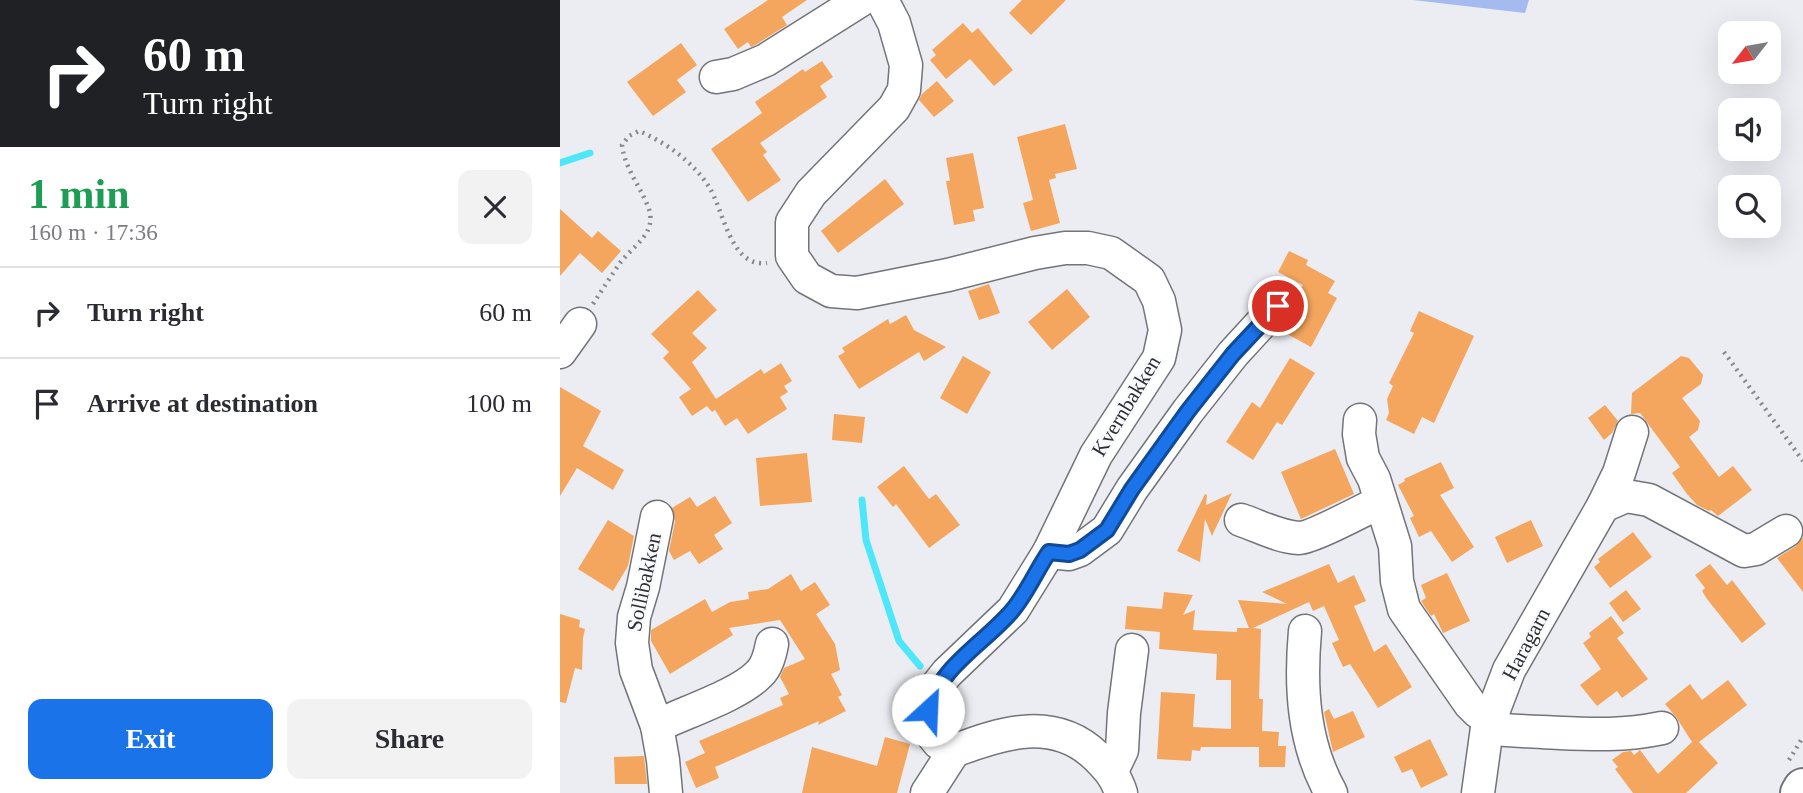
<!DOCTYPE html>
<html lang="en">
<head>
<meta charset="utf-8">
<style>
  body { margin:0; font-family:Georgia,serif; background:#f2f2f3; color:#2b2b33; height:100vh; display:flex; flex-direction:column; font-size:26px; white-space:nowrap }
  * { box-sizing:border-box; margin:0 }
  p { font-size:23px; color:#7c7c81 }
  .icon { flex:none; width:38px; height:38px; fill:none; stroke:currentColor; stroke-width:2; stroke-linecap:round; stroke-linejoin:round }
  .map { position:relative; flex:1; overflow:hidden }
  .sheet { display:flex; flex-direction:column; background:#fff; width:560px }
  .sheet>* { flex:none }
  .guide { background:#202124; color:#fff; overflow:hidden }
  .needle { width:46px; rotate:239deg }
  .controls { position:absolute; left:1158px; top:21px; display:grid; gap:14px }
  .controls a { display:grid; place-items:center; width:63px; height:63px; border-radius:14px; background:#fff; box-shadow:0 7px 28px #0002; font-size:35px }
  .pin { position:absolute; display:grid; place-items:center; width:60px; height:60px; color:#fff; margin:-30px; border:4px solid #fff; border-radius:50%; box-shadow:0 2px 7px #0007 }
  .me { position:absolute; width:77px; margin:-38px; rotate:25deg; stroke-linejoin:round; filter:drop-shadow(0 0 5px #0008) }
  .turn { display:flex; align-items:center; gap:24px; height:147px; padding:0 28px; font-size:32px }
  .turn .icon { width:91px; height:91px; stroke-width:2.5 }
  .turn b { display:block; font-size:49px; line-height:60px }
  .round { display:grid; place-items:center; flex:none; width:74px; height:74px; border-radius:14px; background:#f2f2f3 }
  .summary { display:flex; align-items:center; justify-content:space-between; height:119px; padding:0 28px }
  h1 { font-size:42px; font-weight:600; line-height:52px; color:#1e9e55 }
  .cta { display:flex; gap:14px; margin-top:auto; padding:14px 28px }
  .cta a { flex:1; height:80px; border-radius:14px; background:#1a73e8; color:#fff; font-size:28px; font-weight:600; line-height:80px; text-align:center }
  .cta a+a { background:#f2f2f3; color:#2b2b33 }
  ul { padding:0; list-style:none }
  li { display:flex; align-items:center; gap:21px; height:91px; padding:0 28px; border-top:2px solid #e1e1e2 }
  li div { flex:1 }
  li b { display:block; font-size:26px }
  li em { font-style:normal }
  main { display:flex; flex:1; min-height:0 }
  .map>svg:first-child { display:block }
  .green { fill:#a5bbef }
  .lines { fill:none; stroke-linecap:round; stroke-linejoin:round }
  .stream { stroke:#4ee7fa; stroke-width:7 }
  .building { fill:#f4a65e }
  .minor-casing { stroke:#727479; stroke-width:35 }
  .highway-casing { stroke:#727479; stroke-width:42 }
  .path { stroke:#87888c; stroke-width:4.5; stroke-dasharray:2 5; stroke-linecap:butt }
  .minor { stroke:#fff; stroke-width:32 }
  .highway { stroke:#fff; stroke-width:38 }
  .route-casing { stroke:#114b97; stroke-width:18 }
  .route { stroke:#1a73e8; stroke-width:12 }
  .labels { text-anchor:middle; stroke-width:5; stroke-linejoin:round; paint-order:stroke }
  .street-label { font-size:21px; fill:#2e2e30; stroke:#f8fafe }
</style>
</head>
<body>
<main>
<section class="sheet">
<div class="guide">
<div class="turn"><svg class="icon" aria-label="right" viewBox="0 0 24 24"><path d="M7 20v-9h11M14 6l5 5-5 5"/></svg><div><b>60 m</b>Turn right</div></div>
</div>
<div class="summary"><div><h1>1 min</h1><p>160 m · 17:36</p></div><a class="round"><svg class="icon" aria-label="close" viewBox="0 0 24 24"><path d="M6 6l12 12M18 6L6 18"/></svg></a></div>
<ul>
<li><svg class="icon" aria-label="right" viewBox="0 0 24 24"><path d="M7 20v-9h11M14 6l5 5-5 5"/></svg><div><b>Turn right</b></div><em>60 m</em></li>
<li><svg class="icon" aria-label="arrive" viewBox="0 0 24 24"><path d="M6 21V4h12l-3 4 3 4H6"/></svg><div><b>Arrive at destination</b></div><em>100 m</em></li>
</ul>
<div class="cta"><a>Exit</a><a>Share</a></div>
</section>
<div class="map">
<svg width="1243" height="793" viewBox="0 0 1243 793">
  <rect width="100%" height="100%" fill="#ebedf2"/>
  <!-- green -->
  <polygon class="green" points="853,0 969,0 965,13"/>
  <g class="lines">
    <!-- stream -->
    <g class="stream">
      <polyline points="0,163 30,153"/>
      <polyline points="302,500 306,540 339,641 360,666"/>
    </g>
  </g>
  <!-- building -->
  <g class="building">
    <polygon points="208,0 247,0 222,17 227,25 197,44 191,47 188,42 178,49 164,29"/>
    <polygon points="462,0 506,0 471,35 449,13"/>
    <polygon points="403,23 412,33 418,28 453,70 434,86 410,59 386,79 370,60 376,55 372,50"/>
    <polygon points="121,43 137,65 117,80 126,92 93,116 67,82"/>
    <polygon points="262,61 273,77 260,86 267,97 200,143 207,152 203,155 221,180 188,202 151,149 202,113 195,102 243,69 245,72"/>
    <polygon points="377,81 394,101 374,117 359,100 362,94"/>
    <polygon points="505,124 517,169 495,174 496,178 489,180 500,223 471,231 463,203 473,200 457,137"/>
    <polygon points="413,153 424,208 413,210 415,221 394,225 386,181 390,181 386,158"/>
    <polygon points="325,179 344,204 278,253 261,231"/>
    <polygon points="0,209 32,238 38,231 61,251 42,273 20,253 0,276"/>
    <polygon points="729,251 748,260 746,265 775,281 768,293 777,298 751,347 720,330 735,311 734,300 743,285 718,272"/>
    <polygon points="429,284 440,313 419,320 408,291"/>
    <polygon points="507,289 530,317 492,350 468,322"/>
    <polygon points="138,290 157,310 132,333 147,348 132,362 156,399 201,369 204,374 221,363 232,381 224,386 228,392 220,397 227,409 188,434 177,418 165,426 155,410 152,412 147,406 132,416 119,397 131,389 103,358 109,352 91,334"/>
    <polygon points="859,311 914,336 874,423 862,417 854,434 826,420 829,413 827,399 833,386 829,383 854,333 850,331"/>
    <polygon points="346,315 354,330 386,347 364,361 359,352 299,389 278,356 285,352 282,348 328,319 330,324"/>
    <polygon points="403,356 431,372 407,414 380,398"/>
    <polygon points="1121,356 1129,358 1143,375 1141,384 1122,398 1140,421 1138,430 1129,437 1159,477 1173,466 1192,490 1158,516 1151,510 1149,511 1137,505 1127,494 1112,473 1120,467 1080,413 1071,414 1072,393"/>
    <polygon points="730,358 755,373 722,425 717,422 693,460 666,442 692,402 700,408"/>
    <polygon points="0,387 41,411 23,446 64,470 53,490 17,468 0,496"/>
    <polygon points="1045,405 1058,421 1052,433 1044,440 1028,418"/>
    <polygon points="274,414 305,417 302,443 272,440"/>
    <polygon points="775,449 794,494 741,519 721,472"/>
    <polygon points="247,453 252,502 200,506 196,458"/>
    <polygon points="881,462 894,488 880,495 914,547 892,562 871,531 859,537 850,518 854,516 838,485 845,481 844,479"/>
    <polygon points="344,466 369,499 376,494 400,525 369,548 336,504 333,507 317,487"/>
    <polygon points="672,493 652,536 645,519 640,562 617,551 645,494 647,495 646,505"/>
    <polygon points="155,496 172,523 154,535 163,549 139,564 130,551 114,560 109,551 115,521 112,508 130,497 137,507"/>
    <polygon points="48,520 74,536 68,566 53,591 18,569"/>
    <polygon points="971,520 983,546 947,563 935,537"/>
    <polygon points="1073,532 1092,557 1050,588 1034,567 1040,562 1038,559"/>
    <polygon points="1243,537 1243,592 1217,558 1236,546"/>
    <polygon points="769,564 778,583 794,575 806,601 794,606 814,652 826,644 852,687 818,708 790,664 783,667 772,643 779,640 764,606 753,611 749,602 693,628 701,629 699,699 703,699 702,731 719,732 718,746 726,746 725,767 699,767 699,747 641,747 640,751 632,750 631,761 597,759 601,692 635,694 633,727 671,729 671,680 656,680 657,654 599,649 600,632 565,629 567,606 602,609 604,592 633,595 623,615 635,610 633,630 677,632 677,628 689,628 678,600 727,604 702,592"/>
    <polygon points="1150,564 1167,585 1172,580 1206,624 1182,643 1147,599 1142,591 1145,588 1135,575"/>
    <polygon points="887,573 910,621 883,633 874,614 871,616 861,601 866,598 861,585"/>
    <polygon points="231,574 241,591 255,582 270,605 256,614 275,644 280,670 271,674 282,695 278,697 286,711 258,725 259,721 155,767 159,778 136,788 125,762 145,753 139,741 223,705 220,698 229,694 220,677 224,668 245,659 220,620 169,628 173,635 110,674 91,641 91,630 145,599 152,612 170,602 189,599 188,592 208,589"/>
    <polygon points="1066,590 1081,609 1063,622 1049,603"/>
    <polygon points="0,614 20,620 19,627 25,629 23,638 22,670 15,668 6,703 0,702"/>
    <polygon points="1051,616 1064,633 1057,638 1088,679 1062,698 1057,691 1037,706 1020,685 1041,669 1023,643 1031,637 1029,633"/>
    <polygon points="1168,680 1187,705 1139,742 1158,763 1126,793 1073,793 1055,769 1058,767 1052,760 1063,752 1071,751 1074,755 1080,750 1098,774 1132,742 1116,717 1105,704 1130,684 1142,700"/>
    <polygon points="769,709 774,719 793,711 805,737 773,752 764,712"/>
    <polygon points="325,737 350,744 337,793 242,793 252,747 317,766"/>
    <polygon points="870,739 888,775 861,788 852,769 842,773 834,757"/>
    <polygon points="84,756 87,784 55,784 54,757"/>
  </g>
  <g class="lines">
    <!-- minor casing -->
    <g class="minor-casing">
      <g id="minor">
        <path d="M322,0L334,23L346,65L344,90L334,108L251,193L232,222V256L247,278L271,291L297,293L388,275L475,253L505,248H528L551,253L589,280L599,301L605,330L599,358L536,455L489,552L453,610L387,673L372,692L368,710L370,732L379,743L394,751C443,732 495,716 537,757C549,769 556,777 561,793"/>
        <polyline points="156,77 173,74 206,60 301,0"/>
        <polyline points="0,352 20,324"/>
        <polyline points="800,420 799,434 803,458 814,479 835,546 837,581 844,609 910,704 918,712 930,717"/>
        <polyline points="1043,506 1066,496 1089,500 1184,551 1196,549 1226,531"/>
        <polyline points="97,517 83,587 74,617 72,643 76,670 97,726 103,760 106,793"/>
        <path d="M681,520C699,526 719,537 739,538C751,538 806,509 820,502"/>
        <polyline points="489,552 509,554 520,550 547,530 572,489 628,411 673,354 717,306"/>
        <path d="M745,631C740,687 743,743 771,793"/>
        <path d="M97,726C125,712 179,695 199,674C207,667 210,654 212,644"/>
        <path d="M927,728C946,731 964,731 982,732C1026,734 1059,737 1102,728"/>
        <polyline points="552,771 562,750 564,713 572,650"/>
        <polyline points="367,793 394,751"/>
        <polyline points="918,793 927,728 949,670 1043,506 1059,473 1072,432"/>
      </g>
    </g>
    <!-- highway casing -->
    <g class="highway-casing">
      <polyline id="highway" points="1240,793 1243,788"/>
    </g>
    <!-- path -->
    <g class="path">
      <path d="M33,304C42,290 51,276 60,263C73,245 100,233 87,204C78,183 65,168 62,145L69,136L79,131C107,143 133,162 149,187C164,210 170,268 207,263"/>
      <polyline points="1164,352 1243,461"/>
      <polyline points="1229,760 1243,737"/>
    </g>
    <!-- minor -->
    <use href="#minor" class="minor"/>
    <!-- highway -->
    <use href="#highway" class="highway"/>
  </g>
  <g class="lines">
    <!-- route casing -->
    <g class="route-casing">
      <path id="route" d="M368,710C379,668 423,644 451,612C466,595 476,571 489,552L509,554L520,550L547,530L572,489L628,411L673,354L718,306"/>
    </g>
    <!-- route -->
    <use href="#route" class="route"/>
  </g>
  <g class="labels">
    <!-- street labels -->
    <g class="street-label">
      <text transform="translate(566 406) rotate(-59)" y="7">Kvernbakken</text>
      <text transform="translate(84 582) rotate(-78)" y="7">Sollibakken</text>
      <text transform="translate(966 644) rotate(-62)" y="7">Haragarn</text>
    </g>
  </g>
</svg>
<div class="controls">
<a><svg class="needle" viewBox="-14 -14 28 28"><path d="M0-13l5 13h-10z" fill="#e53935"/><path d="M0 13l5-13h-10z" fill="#7c7c81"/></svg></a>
<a><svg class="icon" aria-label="sound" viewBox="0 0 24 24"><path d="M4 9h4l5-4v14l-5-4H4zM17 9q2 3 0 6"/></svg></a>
<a><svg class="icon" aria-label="search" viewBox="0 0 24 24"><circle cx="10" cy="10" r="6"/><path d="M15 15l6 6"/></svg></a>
</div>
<div class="pin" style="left:718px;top:306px;background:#d93025"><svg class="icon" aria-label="arrive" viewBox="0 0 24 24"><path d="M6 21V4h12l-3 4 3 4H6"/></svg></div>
<svg class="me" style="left:368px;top:710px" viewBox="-20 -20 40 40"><circle r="19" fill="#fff"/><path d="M0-13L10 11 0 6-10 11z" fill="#1a73e8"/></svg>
</div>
</main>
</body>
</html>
